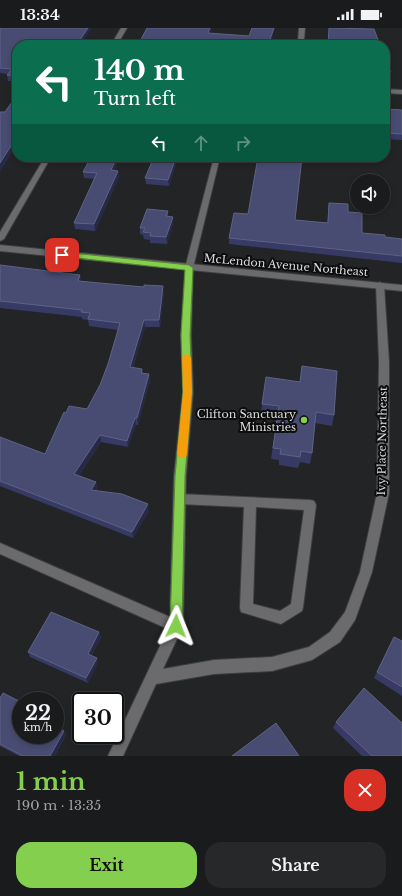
<!DOCTYPE html>
<html lang="en">
<head>
<meta charset="utf-8">
<style>
  body { margin:0; font-family:"Libre Baskerville",serif; background:#272829; color:#f1f3f6; height:100vh; display:flex; flex-direction:column; font-size:15px; white-space:nowrap }
  * { box-sizing:border-box; margin:0 }
  p { font-size:13px; color:#9fa1a3 }
  .icon { flex:none; width:22px; height:22px; fill:none; stroke:currentColor; stroke-width:2; stroke-linecap:round; stroke-linejoin:round }
  .map { position:relative; height:728px; overflow:hidden }
  .details { display:flex; flex-direction:column; background:#1a1b1c; flex:1 }
  .details>* { flex:none }
  .top-card { position:absolute; left:12px; top:12px; width:378px; height:122px; border-radius:16px; box-shadow:0 2px 6px #0003,0 0 0 1px #38393b; background:#0b6e4f; color:#fff; overflow:hidden }
  .fabs { position:absolute; left:350px; top:146px; display:grid; gap:8px }
  .fabs a { display:grid; place-items:center; width:40px; height:40px; border-radius:50%; background:#1a1b1c; box-shadow:0 2px 6px #0003,0 0 0 1px #38393b; font-size:20px }
  .speed { position:absolute; left:12px; top:664px; display:flex; gap:8px; font-size:20px; font-weight:700; text-align:center }
  .speed>* { display:grid; place-content:center; width:52px; height:52px; border-radius:50%; background:#1a1b1c; box-shadow:0 2px 6px #0003,0 0 0 1px #38393b; line-height:1 }
  .speed small { font-size:10px; font-weight:400 }
  .speed .limit { border:2px solid #111; border-radius:6px; background:#fff; color:#111 }
  .pin { position:absolute; display:grid; place-items:center; width:34px; height:34px; color:#fff; margin:-17px; border-radius:8px; box-shadow:0 2px 6px #0006 }
  .me { position:absolute; width:44px; margin:-22px; rotate:2deg; stroke-linejoin:round; filter:drop-shadow(0 0 3px #0008) }
  .turn { display:flex; align-items:center; gap:14px; height:84px; padding:0 16px; font-size:18px }
  .turn .icon { width:52px; height:52px; stroke-width:2.5 }
  .turn b { display:block; font-size:28px; line-height:34px }
  .lanes { display:flex; align-items:center; height:38px; padding:0 16px; background:#0003; justify-content:center; gap:20px; direction:ltr }
  .lanes .off { opacity:.35 }
  .round { display:grid; place-items:center; flex:none; width:42px; height:42px; border-radius:16px; background:#272829 }
  .headline { display:flex; align-items:center; justify-content:space-between; height:68px; padding:0 16px }
  h1 { font-size:24px; font-weight:700; line-height:30px; color:#84cf4d }
  .action { display:flex; gap:8px; margin-top:auto; padding:8px 16px }
  .action a { flex:1; height:46px; border-radius:16px; background:#84cf4d; color:#111; font-size:16px; font-weight:700; line-height:46px; text-align:center }
  .action a+a { background:#272829; color:#f1f3f6 }
  .status { display:flex; justify-content:space-between; align-items:center; height:28px; padding:0 20px; background:#1a1b1c; direction:ltr }
  .status svg { height:11px; fill:currentColor }
  .map>svg:first-child { display:block }
  .lines { fill:none; stroke-linecap:round; stroke-linejoin:round }
  .service-casing { stroke:#3e3f40; stroke-width:2 }
  .minor-casing { stroke:#3e3f40; stroke-width:2 }
  .tertiary-casing { stroke:#3e3f40; stroke-width:2 }
  .service { fill:#6b6b6e; fill-rule:evenodd }
  .minor { fill:#6b6b6e; fill-rule:evenodd }
  .tertiary { fill:#6b6b6e; fill-rule:evenodd }
  .wall { fill:#363a65 }
  .shaded-wall { fill:#272a46 }
  .building { fill:#484c72; stroke:#5f6283 }
  .route { fill:#84cf4d; stroke:#568732 }
  .slow { fill:#f59e0b }
  .poi-dot { fill:#84cf4d; stroke:#0d0d0e; stroke-width:1.5 }
  .labels { text-anchor:middle; stroke-width:4; stroke-linejoin:round; paint-order:stroke }
  .street-label { font-size:11px; fill:#dbdcdd; stroke:#0d0d0e }
  .poi-label { font-size:11px; fill:#dbdcdd; stroke:#0d0d0e; text-anchor:end }
</style>
</head>
<body>
<div class="status"><b>13:34</b><svg viewBox="0 0 49 12"><path d="M0 12V9h3v3zM5 12V6h3v6zM10 12V3h3v9zM15 12V0h3v12zM26 1h20v11H26zM47 4h2v5h-2z"/></svg></div>
<div class="map">
<svg width="402" height="728" viewBox="0 0 402 728">
  <rect width="100%" height="100%" fill="#232426"/>
  <g class="lines">
    <!-- service casing -->
    <g class="service-casing">
      <path id="service" d="M180,466L310,472L314,473L316,477L303,579L302,583L281,596L241,584L240,580L244,479L180,476L176,474L174,471L176,468ZM256,479L304,482L291,576L280,583L253,576Z"/>
    </g>
    <!-- minor casing -->
    <g class="minor-casing">
      <g id="minor">
        <polygon points="121,0 127,0 117,17 111,17"/>
        <polygon points="299,0 305,0 304,12 301,17 295,17 298,12"/>
        <polygon points="385,61 402,62 402,66 385,65"/>
        <polygon points="45,129 51,129 4,211 0,213 0,204"/>
        <polygon points="214,129 220,129 193,240 191,307 193,364 186,448 183,598 163,641 214,632 272,629 309,619 330,604 345,584 360,544 377,465 379,334 376,257 380,254 384,257 389,334 389,465 372,544 355,592 340,614 312,632 272,643 214,646 156,656 123,728 108,728 168,601 0,526 0,515 170,589 174,448 183,364 181,307 185,240"/>
      </g>
    </g>
    <!-- tertiary casing -->
    <g class="tertiary-casing">
      <polygon id="tertiary" points="0,217 402,257 402,263 0,223"/>
    </g>
    <!-- service -->
    <use href="#service" class="service"/>
    <!-- minor -->
    <use href="#minor" class="minor"/>
    <!-- tertiary -->
    <use href="#tertiary" class="tertiary"/>
  </g>
  <!-- wall -->
  <g class="wall">
    <polygon points="0,0 17,17 17,53 8,53 7,47 8,46 0,45"/>
    <polygon points="385,28 391,44 390,49 385,49"/>
    <polygon points="17,67 17,118 16,118 5,84"/>
    <polygon points="385,81 402,82 402,112 385,111"/>
    <polygon points="91,129 120,129 114,142 118,143 119,149 95,203 75,201 74,195 95,151 84,150 83,144"/>
    <polygon points="178,129 169,158 146,156 145,150"/>
    <polygon points="329,175 348,184 362,205 385,209 402,211 402,235 229,216 229,210 295,192 327,195"/>
    <polygon points="168,183 168,188 173,195 167,216 150,215 150,212 144,211 143,207 140,206 140,200"/>
    <polygon points="0,237 82,254 164,265 160,299 145,299 133,340 142,341 143,345 149,346 150,353 138,397 136,397 128,419 101,414 79,448 96,454 97,461 96,463 149,483 133,510 0,458 0,409 45,426 66,385 87,381 100,357 108,336 118,302 89,298 88,292 82,291 82,289 0,280"/>
    <polygon points="302,338 334,387 332,398 315,395 312,425 310,436 300,434 298,440 279,437 279,432 271,431 277,389 261,387 262,376 300,354"/>
    <polygon points="99,604 101,610 91,628 98,635 88,655 30,629 28,624"/>
    <polygon points="394,609 402,613 402,668 374,650"/>
    <polygon points="0,670 58,692 60,697 58,700 66,707 55,728 19,728 0,718"/>
    <polygon points="336,694 402,728 362,728 333,700"/>
  </g>
  <!-- shaded-wall -->
  <g class="shaded-wall">
    <polygon points="88,0 92,0 81,17 78,17 78,15"/>
    <polygon points="210,0 212,0 208,11 208,5"/>
    <polygon points="274,0 275,0 274,4 270,17 268,17"/>
    <polygon points="15,112 16,118 0,144 0,135"/>
    <polygon points="117,129 120,129 111,148 111,142"/>
    <polygon points="176,129 178,129 169,158 168,152"/>
    <polygon points="118,143 119,149 95,203 94,196"/>
    <polygon points="173,189 173,195 167,216 166,209"/>
    <polygon points="80,247 82,254 78,253"/>
    <polygon points="163,258 164,265 160,299 159,292"/>
    <polygon points="144,292 145,299 131,346 130,339"/>
    <polygon points="149,346 150,353 138,397 137,390"/>
    <polygon points="135,390 136,397 128,419 127,413"/>
    <polygon points="100,407 101,414 76,453 74,446"/>
    <polygon points="96,454 97,461 92,468 91,462"/>
    <polygon points="148,476 149,483 133,510 132,504"/>
    <polygon points="99,604 101,610 89,631 88,626"/>
    <polygon points="97,630 98,635 88,655 86,650"/>
    <polygon points="58,692 60,697 57,702 55,698"/>
    <polygon points="64,703 66,707 55,728 50,728"/>
  </g>
  <!-- building -->
  <g class="building">
    <polygon points="0,0 88,0 78,15 80,15 78,17 17,17 17,48 7,47 12,41 0,40"/>
    <polygon points="147,0 210,0 208,5 249,8 252,0 274,0 268,17 138,17"/>
    <polygon points="329,0 374,1 380,17 328,17"/>
    <polygon points="385,28 391,44 385,44"/>
    <polygon points="17,67 17,112 15,112 0,135 0,84 5,84"/>
    <polygon points="385,81 402,82 402,106 385,105"/>
    <polygon points="91,129 117,129 111,142 118,143 94,196 74,195 97,145 83,144"/>
    <polygon points="154,129 176,129 168,152 145,150"/>
    <polygon points="258,129 302,129 295,192 328,195 329,175 348,176 348,184 362,185 362,205 385,207 385,209 402,211 402,228 229,210 234,185 248,186"/>
    <polygon points="147,181 168,183 166,188 173,189 166,209 150,208 151,205 143,204 145,200 140,200"/>
    <polygon points="0,237 80,247 78,253 144,259 144,257 163,258 159,292 144,292 130,339 142,341 141,345 149,346 137,390 135,390 127,413 100,407 74,446 96,454 91,462 122,466 148,476 132,504 0,453 0,409 45,426 64,384 66,385 69,378 87,381 100,357 108,336 120,295 88,291 90,285 81,284 82,282 0,273"/>
    <polygon points="302,338 337,343 334,387 316,384 312,425 301,423 300,429 280,426 281,421 273,420 279,378 262,376 266,349 300,354"/>
    <polygon points="51,584 99,604 88,626 97,630 86,650 28,624"/>
    <polygon points="394,609 402,613 402,659 377,644"/>
    <polygon points="364,660 402,695 402,728 372,728 336,694"/>
    <polygon points="3,665 21,674 21,707 55,707 55,698 64,703 50,728 23,728 0,716 0,670"/>
    <polygon points="55,691 58,692 55,698"/>
    <polygon points="276,695 299,728 232,728"/>
  </g>
  <!-- route -->
  <polygon class="route" points="62,224 189,237 193,240 190,307 192,364 185,448 182,598 180,603 176,604 171,603 170,598 175,448 183,364 181,307 185,242 59,228 59,225"/>
  <!-- slow -->
  <polygon class="slow" points="186,326 191,329 192,364 187,426 186,429 179,429 177,426 183,364 182,329"/>
  <!-- markers -->
  <circle class="poi-dot" cx="304" cy="392" r="4"/>
  <g class="labels">
    <!-- street labels -->
    <g class="street-label">
      <text transform="translate(286 237) rotate(5)" y="4">McLendon Avenue Northeast</text>
      <text transform="translate(382 413) rotate(-89)" y="4">Ivy Place Northeast</text>
    </g>
    <!-- poi labels -->
    <g class="poi-label">
      <text x="296" y="390">Clifton Sanctuary<tspan x="296" dy="13">Ministries</tspan></text>
    </g>
  </g>
</svg>
<div class="fabs">
<a><svg class="icon" aria-label="sound" viewBox="0 0 24 24"><path d="M4 9h4l5-4v14l-5-4H4zM17 9q2 3 0 6"/></svg></a>
</div>
<div class="speed"><div>22<small>km/h</small></div><div class="limit">30</div></div>
<div class="pin" style="left:62px;top:227px;background:#d93025"><svg class="icon" aria-label="arrive" viewBox="0 0 24 24"><path d="M6 21V4h12l-3 4 3 4H6"/></svg></div>
<svg class="me" style="left:176px;top:598px" viewBox="-20 -20 40 40"><path d="M0-17L14 15 0 8-14 15z" fill="#84cf4d" stroke="#fff" stroke-width="4"/></svg>
<div class="top-card">
<div class="turn"><svg class="icon" aria-label="left" viewBox="0 0 24 24"><path d="M17 20v-9H6M10 6l-5 5 5 5"/></svg><div><b>140 m</b>Turn left</div></div>
<div class="lanes"><svg class="icon" aria-label="left" viewBox="0 0 24 24"><path d="M17 20v-9H6M10 6l-5 5 5 5"/></svg><svg class="icon off" aria-label="ahead" viewBox="0 0 24 24"><path d="M12 20V5M6 11l6-6 6 6"/></svg><svg class="icon off" aria-label="right" viewBox="0 0 24 24"><path d="M7 20v-9h11M14 6l5 5-5 5"/></svg></div>
</div>
</div>
<section class="details">
<div class="headline"><div><h1>1 min</h1><p>190 m · 13:35</p></div><a class="round" style="background:#d93025;color:#fff"><svg class="icon" aria-label="close" viewBox="0 0 24 24"><path d="M6 6l12 12M18 6L6 18"/></svg></a></div>
<div class="action"><a>Exit</a><a>Share</a></div>
</section>
</body>
</html>
